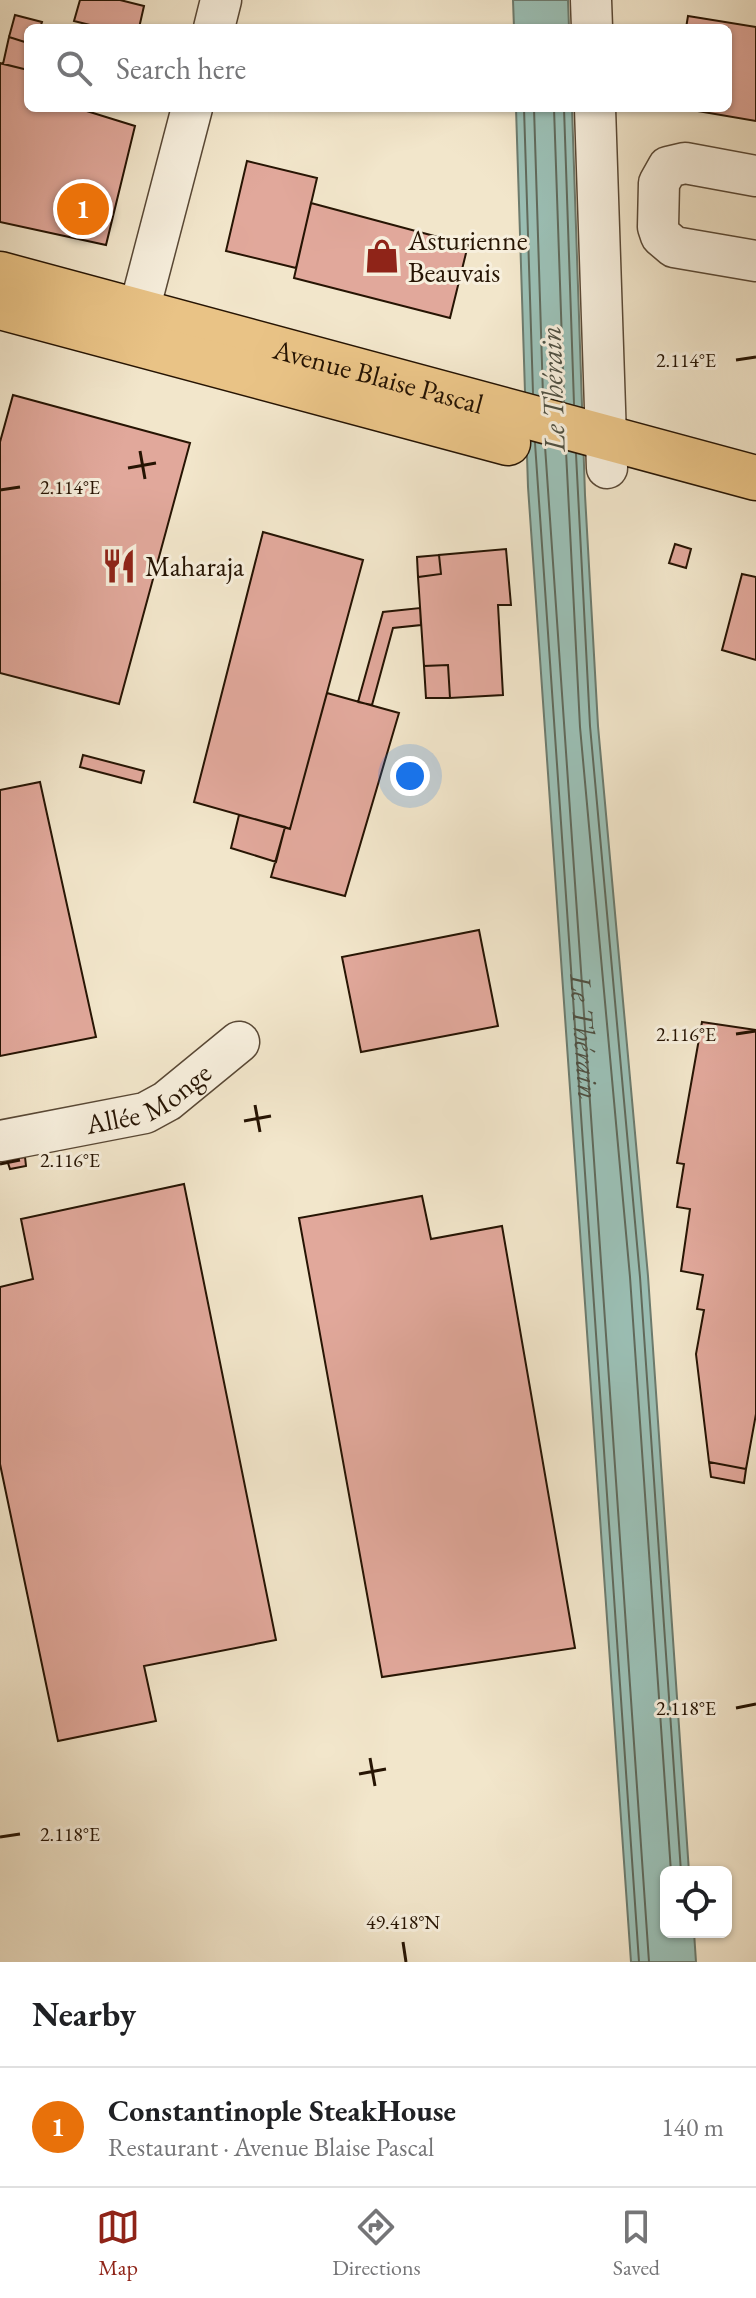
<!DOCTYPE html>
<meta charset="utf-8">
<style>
:root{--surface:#fff;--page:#f6f6f6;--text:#202124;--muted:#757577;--line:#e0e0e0;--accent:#8f2418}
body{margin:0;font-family:"EB Garamond",serif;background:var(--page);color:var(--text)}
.controls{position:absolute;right:24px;bottom:24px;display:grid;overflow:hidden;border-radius:12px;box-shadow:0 2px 6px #0004}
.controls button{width:72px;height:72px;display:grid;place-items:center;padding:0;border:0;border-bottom:2px solid var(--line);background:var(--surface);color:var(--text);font:40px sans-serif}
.you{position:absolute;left:410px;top:776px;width:28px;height:28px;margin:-20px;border:6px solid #fff;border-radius:50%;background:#1a73e8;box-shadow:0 0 0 12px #1a73e833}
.badge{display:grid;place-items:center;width:52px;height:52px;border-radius:50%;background:var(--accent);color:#fff;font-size:26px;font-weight:700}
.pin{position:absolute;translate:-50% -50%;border:4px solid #fff;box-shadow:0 2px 8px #0006}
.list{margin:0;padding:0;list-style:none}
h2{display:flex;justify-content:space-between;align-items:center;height:104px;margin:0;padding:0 32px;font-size:34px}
h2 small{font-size:26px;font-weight:400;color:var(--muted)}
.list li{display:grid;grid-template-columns:52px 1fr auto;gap:24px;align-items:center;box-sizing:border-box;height:120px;padding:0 32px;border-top:2px solid var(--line)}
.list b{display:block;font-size:30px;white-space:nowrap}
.list p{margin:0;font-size:26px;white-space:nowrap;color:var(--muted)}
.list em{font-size:26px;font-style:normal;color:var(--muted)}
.icon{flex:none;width:44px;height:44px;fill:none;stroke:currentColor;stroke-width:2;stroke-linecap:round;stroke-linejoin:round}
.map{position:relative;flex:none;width:756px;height:1962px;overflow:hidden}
.search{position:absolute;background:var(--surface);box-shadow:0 2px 6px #0004;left:24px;right:24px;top:24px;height:88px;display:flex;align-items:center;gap:20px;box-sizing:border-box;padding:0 28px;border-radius:12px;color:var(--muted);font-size:30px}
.sheet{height:224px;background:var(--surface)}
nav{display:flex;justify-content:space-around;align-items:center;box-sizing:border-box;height:112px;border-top:2px solid var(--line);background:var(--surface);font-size:22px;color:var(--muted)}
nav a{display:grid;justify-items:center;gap:4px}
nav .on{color:var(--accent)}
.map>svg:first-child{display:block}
</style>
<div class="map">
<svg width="756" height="1962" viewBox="0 0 756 1962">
<rect width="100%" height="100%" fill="#f2e6cb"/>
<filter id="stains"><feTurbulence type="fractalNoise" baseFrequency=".0025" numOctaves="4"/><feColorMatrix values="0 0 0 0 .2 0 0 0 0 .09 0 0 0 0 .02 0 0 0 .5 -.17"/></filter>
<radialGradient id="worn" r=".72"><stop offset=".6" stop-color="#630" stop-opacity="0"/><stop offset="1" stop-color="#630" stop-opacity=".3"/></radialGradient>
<path fill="#9bc0b6" stroke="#6c7b6e" stroke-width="2" d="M513,0H568L569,28H514Z
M516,108H572L585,495L598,726L648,1276L689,1872H666V1932H694L696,1962H631L528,487Z"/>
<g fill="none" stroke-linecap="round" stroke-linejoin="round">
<g stroke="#606a5c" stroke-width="2">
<path d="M524,108L533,393"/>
<path d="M534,108L543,396"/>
<path d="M554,108L564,401"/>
<path d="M564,108L574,404"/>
<path d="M535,443L639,1962"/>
<path id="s1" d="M545,446L649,1962"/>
<path d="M566,451L580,727L630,1277L671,1872"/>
<path d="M576,454L590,726L640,1277L681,1872"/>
</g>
</g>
<path fill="#e1a89b" stroke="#261403" stroke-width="2" d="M80,0H120L144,6L139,28H102L74,21Z
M15,15L42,22L40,28H28V43L9,37Z
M688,16L756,27V121L680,108H728V28H686Z
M9,37L28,43V70L3,64Z
M0,63L28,70V108H77L135,126L106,245L0,222Z
M247,161L317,178L296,268L226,251Z
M311,203L468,245L450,318L294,278Z
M13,395L190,443L119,704L0,673V442Z
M263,532L363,560L290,829L194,802Z
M675,544L691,549L686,568L669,563Z
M506,549L511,605H498L503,695L450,698L448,665L424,666L418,577L441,574L439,555Z
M439,555L441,574L418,577L417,557Z
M742,574L756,577V660L722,650Z
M420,608L421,625L393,628L372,705L358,702L383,612Z
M448,665L450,698H426L424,666Z
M327,693L399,713L345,896L271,877L285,827L290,829Z
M83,755L144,771L141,783L80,767Z
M40,782L96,1037L0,1056V790Z
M239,815L285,827L276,862L231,848Z
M479,930L498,1026L361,1052L342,957Z
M702,1022L756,1030V1414L746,1469L709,1462L696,1354L704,1310L697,1309L703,1275L681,1271L690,1209L677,1207L684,1164L677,1163Z
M25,1157L26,1166L10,1169L7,1160Z
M184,1184L276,1640L144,1666L156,1721L58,1741L0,1464V1287L33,1279L21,1219Z
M422,1196L431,1239L502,1226L575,1648L382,1677L299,1218Z
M709,1462L746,1469L744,1483L711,1477Z"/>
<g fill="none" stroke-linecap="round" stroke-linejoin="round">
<g stroke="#594835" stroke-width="43">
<g id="minor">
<path d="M591,0L592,28"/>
<path d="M214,28L221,0"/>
<path d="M595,108L607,468"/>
<path d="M756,176L685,163L668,167L659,183L658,227L661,236L674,247L756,261"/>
<path d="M131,341L192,108"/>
<path id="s2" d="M0,1141L145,1113L167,1101L239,1042"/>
</g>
</g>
<g stroke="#261403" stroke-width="47">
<g id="major">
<path id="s3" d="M0,274L756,478"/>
<path d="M0,307L508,443"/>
</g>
</g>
<use href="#minor" stroke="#f7efdd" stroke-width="40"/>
<use href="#major" stroke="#e9c386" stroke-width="44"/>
</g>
<path fill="none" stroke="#261403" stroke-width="3" d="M736,360L756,357M140,451L145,479M128,468L156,463M0,490L20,487M736,1034L756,1031M255,1105L260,1132M244,1121L271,1116M0,1164L20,1160M736,1708L756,1704M370,1758L375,1786M359,1774L386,1769M0,1837L20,1834M403,1942L406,1962"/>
<defs>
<g id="shop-bare" transform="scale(2.76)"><path d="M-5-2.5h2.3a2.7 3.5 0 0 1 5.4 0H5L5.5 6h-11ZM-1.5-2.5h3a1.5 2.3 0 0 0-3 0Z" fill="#8f2418" stroke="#f7efdd" stroke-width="2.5" paint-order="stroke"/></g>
<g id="restaurant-bare" transform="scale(2.76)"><path d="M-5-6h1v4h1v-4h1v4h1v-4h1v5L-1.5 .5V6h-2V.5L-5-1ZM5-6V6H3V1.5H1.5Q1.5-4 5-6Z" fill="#8f2418" stroke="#f7efdd" stroke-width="2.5" paint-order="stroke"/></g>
</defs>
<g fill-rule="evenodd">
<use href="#shop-bare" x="382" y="256"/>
<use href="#restaurant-bare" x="119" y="566"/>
</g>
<g text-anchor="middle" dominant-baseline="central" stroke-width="6" stroke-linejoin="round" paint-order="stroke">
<g font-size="28" fill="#261403" stroke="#f7efdd" text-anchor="start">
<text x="408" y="240">Asturienne<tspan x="408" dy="32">Beauvais</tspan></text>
<text x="145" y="566">Maharaja</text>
</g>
<g font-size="28" fill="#261403" stroke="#f7efdd">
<text stroke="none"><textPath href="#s3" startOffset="392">Avenue Blaise Pascal</textPath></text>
<text stroke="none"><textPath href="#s2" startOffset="156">Allée Monge</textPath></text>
</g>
<g font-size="30" font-style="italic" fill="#4f5042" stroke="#f7efdd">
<text transform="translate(552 389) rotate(-92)">Le Thérain</text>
<text stroke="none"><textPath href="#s1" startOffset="592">Le Thérain</textPath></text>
</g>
</g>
<g font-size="20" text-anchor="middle" fill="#261403" stroke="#f7efdd" stroke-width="6" stroke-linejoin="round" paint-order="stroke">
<text x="686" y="367">2.114°E</text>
<text x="70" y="494">2.114°E</text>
<text x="686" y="1041">2.116°E</text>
<text x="70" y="1167">2.116°E</text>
<text x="686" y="1715">2.118°E</text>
<text x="70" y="1841">2.118°E</text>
<text x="403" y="1929">49.418°N</text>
</g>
<rect width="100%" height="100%" filter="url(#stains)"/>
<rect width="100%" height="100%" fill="url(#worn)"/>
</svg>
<div class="controls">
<button><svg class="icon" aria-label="locate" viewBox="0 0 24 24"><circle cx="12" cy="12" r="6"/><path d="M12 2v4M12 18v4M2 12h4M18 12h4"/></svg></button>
</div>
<div class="you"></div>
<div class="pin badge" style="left:83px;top:209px;background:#e8710a">1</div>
<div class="search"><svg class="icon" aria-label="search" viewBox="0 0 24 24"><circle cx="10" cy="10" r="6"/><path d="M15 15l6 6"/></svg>Search here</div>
</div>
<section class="sheet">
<h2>Nearby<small></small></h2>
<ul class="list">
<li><span class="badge" style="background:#e8710a">1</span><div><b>Constantinople SteakHouse</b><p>Restaurant · Avenue Blaise Pascal</p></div><em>140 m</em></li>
</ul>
</section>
<nav>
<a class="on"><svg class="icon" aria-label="map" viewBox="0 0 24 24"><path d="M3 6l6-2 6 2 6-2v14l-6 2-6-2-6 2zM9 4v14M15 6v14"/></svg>Map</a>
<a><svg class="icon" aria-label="directions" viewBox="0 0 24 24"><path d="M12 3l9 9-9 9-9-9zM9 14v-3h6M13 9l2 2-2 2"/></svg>Directions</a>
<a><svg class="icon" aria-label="saved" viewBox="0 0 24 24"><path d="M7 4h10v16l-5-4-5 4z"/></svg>Saved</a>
</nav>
